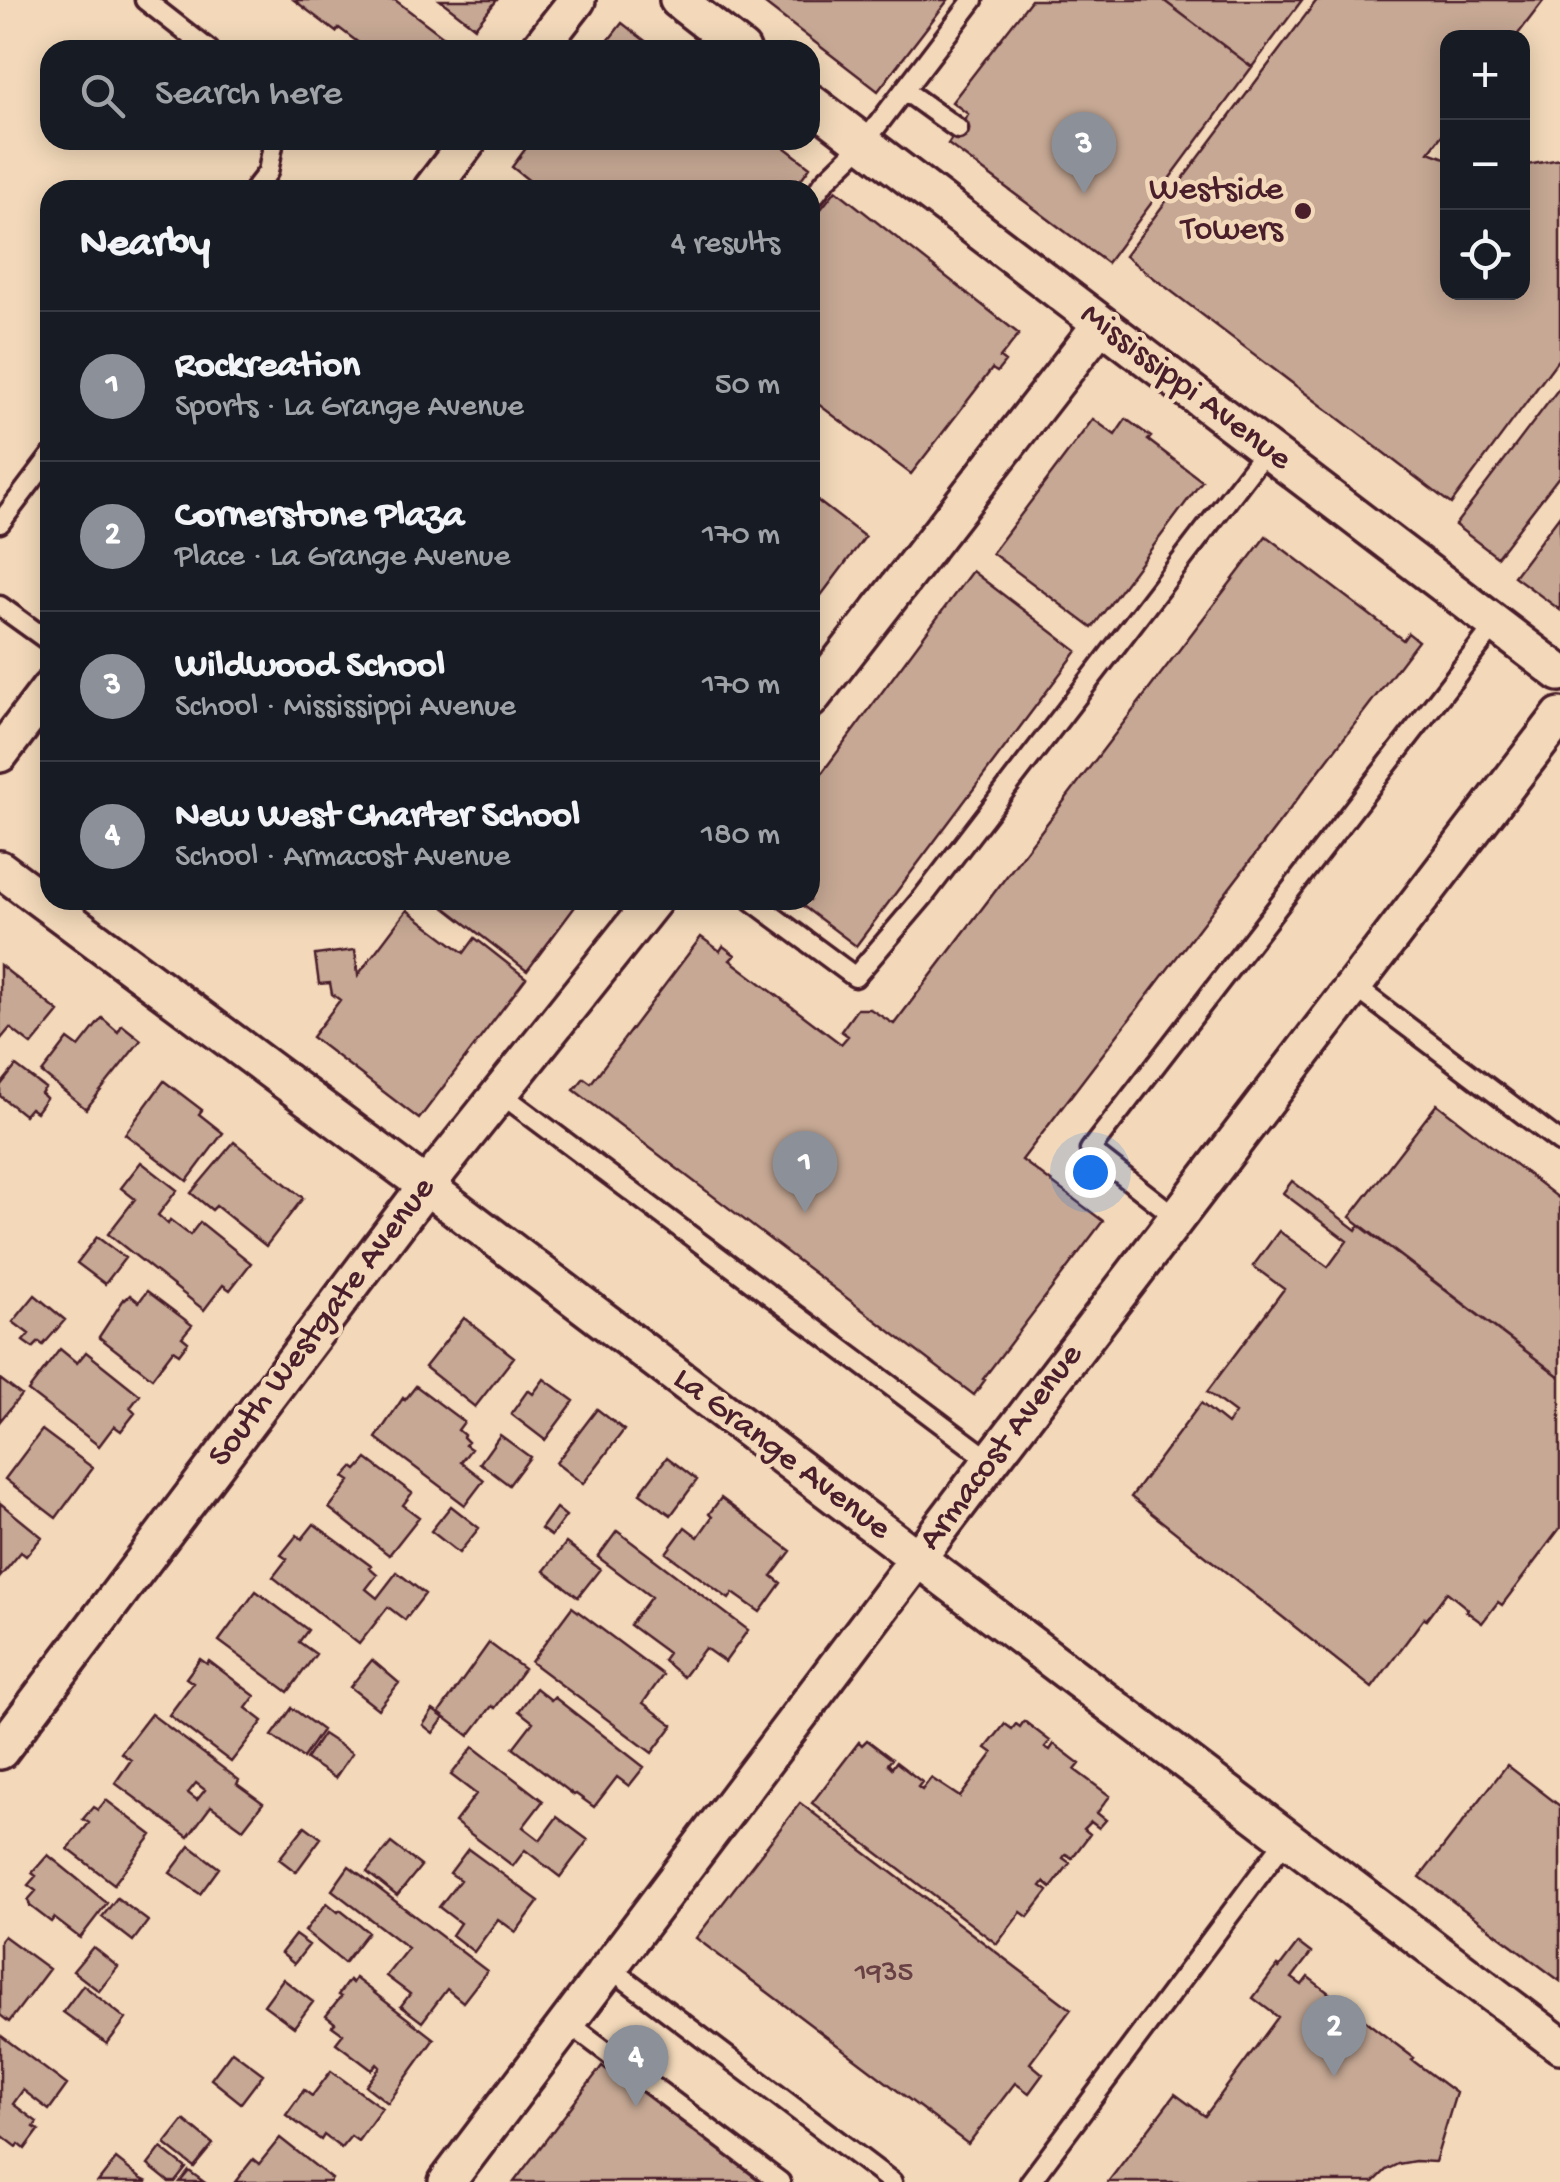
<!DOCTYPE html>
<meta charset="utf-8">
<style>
:root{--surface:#171b24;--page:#20242c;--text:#f1f3f6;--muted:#9ea1a6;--line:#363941;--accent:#8c9099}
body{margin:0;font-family:"Gochi Hand",sans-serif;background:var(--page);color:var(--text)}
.controls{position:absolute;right:30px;top:30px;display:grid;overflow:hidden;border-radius:20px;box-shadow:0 5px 25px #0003}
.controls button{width:90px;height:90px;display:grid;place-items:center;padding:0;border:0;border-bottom:2px solid var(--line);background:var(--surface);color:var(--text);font:50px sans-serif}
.you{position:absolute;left:1090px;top:1172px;width:35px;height:35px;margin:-25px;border:8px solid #fff;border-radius:50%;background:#1a73e8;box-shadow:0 0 0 15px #1a73e833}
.badge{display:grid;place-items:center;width:65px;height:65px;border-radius:50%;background:var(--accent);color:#fff;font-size:32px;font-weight:700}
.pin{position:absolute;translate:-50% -82px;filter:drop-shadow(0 2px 5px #0008)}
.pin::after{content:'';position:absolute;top:52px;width:35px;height:30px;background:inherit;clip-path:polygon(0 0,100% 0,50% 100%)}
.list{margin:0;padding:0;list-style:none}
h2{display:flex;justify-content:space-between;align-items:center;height:130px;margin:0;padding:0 40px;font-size:42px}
h2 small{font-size:32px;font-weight:400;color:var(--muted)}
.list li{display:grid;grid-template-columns:65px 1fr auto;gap:30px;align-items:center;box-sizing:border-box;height:150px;padding:0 40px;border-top:2px solid var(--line)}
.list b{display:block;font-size:38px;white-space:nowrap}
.list p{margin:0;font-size:32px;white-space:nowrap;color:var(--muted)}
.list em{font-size:32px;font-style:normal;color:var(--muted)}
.icon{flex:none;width:55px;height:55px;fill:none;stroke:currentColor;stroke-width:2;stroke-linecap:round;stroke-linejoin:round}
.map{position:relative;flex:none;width:1560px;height:2182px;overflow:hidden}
.search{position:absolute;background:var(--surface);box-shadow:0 5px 25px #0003;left:40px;top:40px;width:780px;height:110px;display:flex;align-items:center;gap:25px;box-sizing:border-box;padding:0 35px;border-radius:30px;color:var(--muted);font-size:38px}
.panel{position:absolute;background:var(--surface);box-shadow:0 5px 25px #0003;left:40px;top:180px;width:780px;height:730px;border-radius:30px}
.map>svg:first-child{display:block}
</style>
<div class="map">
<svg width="1560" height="2182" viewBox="0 0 1560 2182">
<rect width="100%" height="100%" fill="#f3d9ba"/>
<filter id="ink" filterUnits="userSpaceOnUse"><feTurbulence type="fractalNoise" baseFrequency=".01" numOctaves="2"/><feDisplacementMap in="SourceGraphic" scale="20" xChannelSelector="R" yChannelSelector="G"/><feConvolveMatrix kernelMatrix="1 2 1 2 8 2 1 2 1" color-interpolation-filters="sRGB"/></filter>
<g filter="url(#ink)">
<path fill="#c6a894" stroke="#4a1f2b" stroke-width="2.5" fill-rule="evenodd" d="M294,0H395L461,50H368L339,28L336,32Z
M440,0H497L475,27Z
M760,0H948L878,91Z
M1031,0H1163L1252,67L1107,263L948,144L968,114L952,102Z
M1163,0H1302L1252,67Z
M1317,0H1544L1515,38H1448V127L1429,152L1448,159V292H1522V166L1560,159V357L1451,504L1125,256Z
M622,23L657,50H601Z
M532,140H775L810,167L793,190H541L512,167Z
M836,190L1019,334L1000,358L1005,362L997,372L992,369L911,474L810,398V223Z
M1560,387V475L1497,557L1455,525Z
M1093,419L1115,435L1126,419L1151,437L1148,440L1202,481L1092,628L992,553Z
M810,495L865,537L810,610Z
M1560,515V610L1514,576Z
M1266,536L1403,640L1408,633L1418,641L1022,1160L1103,1221L983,1379L985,1380L974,1395L574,1090L584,1078L591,1083L701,937L720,951L723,946L735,955L730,960L841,1044L848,1036L841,1031L857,1009H870L894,1024Z
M972,571L1077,651L856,946L795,900H810V789Z
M435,900H580L527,971Z
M407,910L464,953L475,938L526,978L419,1119L312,1037L340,1000L332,994L330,983L319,984L315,955L355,950L358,975Z
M0,965L59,1012L32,1045L10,1028L0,1040Z
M102,1018L118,1032L122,1025L141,1040L86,1109L42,1073L68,1039L79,1047Z
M16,1066L45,1088L41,1093L46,1098L36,1112L30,1108L24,1115L0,1096V1086Z
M164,1081L202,1110L199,1114L223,1133L187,1181L125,1134Z
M1437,1104L1560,1199V1377L1350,1217Z
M234,1142L303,1198L266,1246L216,1206L212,1210L191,1193Z
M141,1162L177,1190L158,1215L168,1224L170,1220L190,1235L200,1222L251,1263L230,1290L223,1285L204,1310L108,1234L135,1199L121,1188Z
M1292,1181L1356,1230L1359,1225L1560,1377V1528L1502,1605L1498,1602L1482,1623L1466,1611L1468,1609L1447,1592L1426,1620L1424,1618L1372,1688L1131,1497L1201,1403L1227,1424L1235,1413L1207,1392L1284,1289L1253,1266L1279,1231L1328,1267L1347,1241L1283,1193Z
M97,1237L125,1258L105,1284L77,1263Z
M147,1291L192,1325L182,1337L188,1342L179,1354L173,1350L152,1378L99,1337L124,1299L125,1300L130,1295L139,1302Z
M35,1295L65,1320L43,1345L39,1342L33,1348L23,1341L29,1334L13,1322Z
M464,1318L514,1357L475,1407L425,1367Z
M60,1349L77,1363L86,1352L140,1395L130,1408L135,1413L121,1431L114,1426L99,1446L28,1391Z
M0,1379L21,1395L0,1421Z
M544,1379L574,1401L545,1440L511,1414L528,1390L533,1394Z
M416,1386L464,1422L458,1430L464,1435L463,1437L468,1442L465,1445L471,1449L461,1462L484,1480L465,1505L376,1438L403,1398L405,1400Z
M597,1409L624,1430L583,1484L556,1463Z
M42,1430L93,1468L56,1518L5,1479Z
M500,1435L530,1457L509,1485L480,1463Z
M667,1457L697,1480L671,1515L640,1493Z
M367,1459L412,1493L403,1505L419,1517L389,1555L329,1508L350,1481L344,1477L353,1467L357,1470Z
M721,1498L791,1551L772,1576L781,1583L760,1612L733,1593L729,1599L666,1553L685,1527L698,1537L712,1517L709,1514Z
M0,1503L42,1537L26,1556L21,1552L0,1577Z
M451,1506L479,1528L459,1553L431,1531Z
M556,1508L566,1516L551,1536L541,1529Z
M314,1524L371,1566L369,1568L377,1575L366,1589L377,1598L397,1572L425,1594L405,1620L388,1607L359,1644L273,1577L287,1559L281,1555L297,1535L302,1539Z
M617,1531L748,1630L725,1662L705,1648L683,1677L663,1660L668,1653L630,1625L651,1597L598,1557Z
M566,1543L600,1569L578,1597L544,1571Z
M256,1591L308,1630L299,1642L316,1654L288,1692L219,1641Z
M572,1607L663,1675L643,1703L673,1725L652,1753L531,1662Z
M489,1643L524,1669L495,1708L492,1706L469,1736L439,1713Z
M200,1659L207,1664L209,1661L255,1696L246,1708L263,1721L231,1762L169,1715L193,1683L186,1678Z
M372,1660L399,1683L378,1709L350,1687Z
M536,1688L551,1700L554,1697L644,1767L629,1786L617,1777L594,1807L576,1794L574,1795L513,1748L533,1722L519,1711Z
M292,1708L322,1730L303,1758L272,1736Z
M433,1710L444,1718L433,1733L423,1725Z
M151,1714L239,1780L237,1784L263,1803L243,1829L211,1806L188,1837L115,1783L131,1760L121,1753ZM196,1783L205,1790L197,1800L188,1793Z
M1024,1721L1050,1741L1045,1747L1050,1750L1054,1744L1080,1764L1075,1770L1110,1796L1097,1813L1106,1820L1099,1828L1091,1822L1084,1829L1090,1834L1072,1858L1066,1854L1063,1858L1070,1863L1051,1888L1044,1882L1041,1886L1048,1891L1028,1917L1021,1912L997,1944L812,1803L859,1742L862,1745L867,1740L892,1759L888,1764L892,1768L896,1762L922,1782L918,1787L922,1790L931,1778L960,1797L993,1753L986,1748L1005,1724L1012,1729L1016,1724L1020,1727Z
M323,1734L352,1753L335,1778L306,1759Z
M473,1747L543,1801L523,1827L540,1840L557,1817L588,1840L560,1877L525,1850L513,1866L455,1822L476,1794L451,1775Z
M1507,1765L1560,1806V1981L1420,1877Z
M106,1800L152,1835L114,1884L68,1849L89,1823L83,1819L93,1807L98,1810Z
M800,1803L1071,2009L1030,2063L1043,2074L1029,2093L1015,2083L968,2144L696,1938Z
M305,1826L321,1838L296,1872L279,1859Z
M391,1843L421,1866L397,1896L367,1872Z
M190,1846L219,1868L200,1894L170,1873Z
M468,1849L539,1901L516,1932L498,1919L474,1952L452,1935L460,1923L439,1907L460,1880L450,1873Z
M48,1855L107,1903L80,1938L54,1918L51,1922L30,1906L28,1900L36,1891L28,1885L36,1876L32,1873Z
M349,1866L487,1971L463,2002L447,1989L422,2022L401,2006L410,1994L386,1976L408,1948L332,1890Z
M117,1898L148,1921L133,1941L102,1917Z
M327,1903L338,1912L340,1910L368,1932L344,1963L305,1931Z
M295,1935L309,1945L294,1964L281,1953Z
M4,1936L49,1969L9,2022L0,2015V1941Z
M1298,1943L1311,1953L1292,1978L1302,1985L1308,1977L1414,2058L1412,2060L1456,2093L1435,2162L1415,2161L1398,2164L1386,2170L1374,2182H1108L1175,2094L1205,2116L1278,2017L1253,1998L1277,1966L1279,1968Z
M93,1947L118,1967L99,1991L73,1971Z
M355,1978L434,2039L388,2103L366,2086L380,2067L377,2064L372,2070L336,2043L343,2034L332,2026L335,2023L326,2016L341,1997L338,1995L349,1980L352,1983Z
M283,1979L313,2002L294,2027L264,2005Z
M83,1985L126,2019L107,2044L63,2012Z
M0,2035L67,2085L49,2110L23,2090L13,2104L37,2122L34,2127L39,2130L25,2149L19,2144L17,2147L0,2134Z
M232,2051L263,2074L241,2103L211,2079Z
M602,2066L629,2087L633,2082L763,2182H514Z
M331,2071L382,2108L358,2141L351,2136L341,2148L324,2135L321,2140L286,2115L304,2090L312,2096Z
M184,2120L213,2144L194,2167L165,2144Z
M280,2138L332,2179L330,2182H235L253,2159L259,2164Z
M161,2148L186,2168L175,2182H169L148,2165Z
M116,2159L140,2178L148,2182H98Z
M189,2171L204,2182H180Z"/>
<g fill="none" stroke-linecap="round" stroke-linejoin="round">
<g stroke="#4a1f2b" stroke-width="25">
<path id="service" d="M145,0L209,50
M904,90L958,129
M254,190L268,172L274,140
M810,201L825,181L863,144L973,0
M0,523L50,457
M0,606L50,642
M751,900L855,977L923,897L1267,449
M1354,986L1560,1142
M500,1093L991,1461
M1177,1218L1090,1150L1496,624
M609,1967L892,2182
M567,2022L780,2182
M1030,2182L1287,1838"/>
</g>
<g stroke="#4a1f2b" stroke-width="42">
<path id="minor" d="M678,0L742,50
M538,50L577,0
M810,102L1560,673
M431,190L469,140
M810,700L1101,324
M0,754L50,688
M0,869L426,1186L1560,2045
M0,1751L426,1186L654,900
M447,2182L991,1461L1560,716"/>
</g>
<use href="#service" stroke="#f3d9ba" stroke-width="18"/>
<use href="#minor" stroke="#f3d9ba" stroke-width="35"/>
</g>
</g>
<circle fill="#4a1f2b" stroke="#f3d9ba" stroke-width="4" cx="1303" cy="211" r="10"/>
<g text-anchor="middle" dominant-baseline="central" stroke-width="9" stroke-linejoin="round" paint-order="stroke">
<g font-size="30" fill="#694145">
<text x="884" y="1974">1935</text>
</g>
<g font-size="35" fill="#4a1f2b" stroke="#f3d9ba" text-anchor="end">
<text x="1283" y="191">Westside<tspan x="1283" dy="40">Towers</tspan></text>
</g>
<g font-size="35" fill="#4a1f2b" stroke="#f3d9ba">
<text transform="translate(1185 388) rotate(37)">Mississippi Avenue</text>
<text transform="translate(323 1323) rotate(-53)">South Westgate Avenue</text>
<text transform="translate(1002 1448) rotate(-53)">Armacost Avenue</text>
<text transform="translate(781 1455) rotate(37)">La Grange Avenue</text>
</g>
</g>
</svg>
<div class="controls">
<button>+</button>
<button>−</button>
<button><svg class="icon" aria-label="locate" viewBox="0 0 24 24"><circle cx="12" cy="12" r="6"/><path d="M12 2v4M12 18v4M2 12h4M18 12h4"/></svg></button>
</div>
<div class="you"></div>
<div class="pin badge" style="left:805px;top:1213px">1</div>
<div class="pin badge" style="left:1334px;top:2077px">2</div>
<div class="pin badge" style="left:1084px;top:194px">3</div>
<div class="pin badge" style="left:636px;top:2107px">4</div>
<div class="search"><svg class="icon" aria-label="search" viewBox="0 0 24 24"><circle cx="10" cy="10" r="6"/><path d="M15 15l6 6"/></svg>Search here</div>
<section class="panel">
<h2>Nearby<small>4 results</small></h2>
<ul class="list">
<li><span class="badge">1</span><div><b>Rockreation</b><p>Sports · La Grange Avenue</p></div><em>50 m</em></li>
<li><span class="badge">2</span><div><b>Cornerstone Plaza</b><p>Place · La Grange Avenue</p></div><em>170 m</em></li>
<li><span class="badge">3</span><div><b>Wildwood School</b><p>School · Mississippi Avenue</p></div><em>170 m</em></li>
<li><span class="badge">4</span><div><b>New West Charter School</b><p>School · Armacost Avenue</p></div><em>180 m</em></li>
</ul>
</section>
</div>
